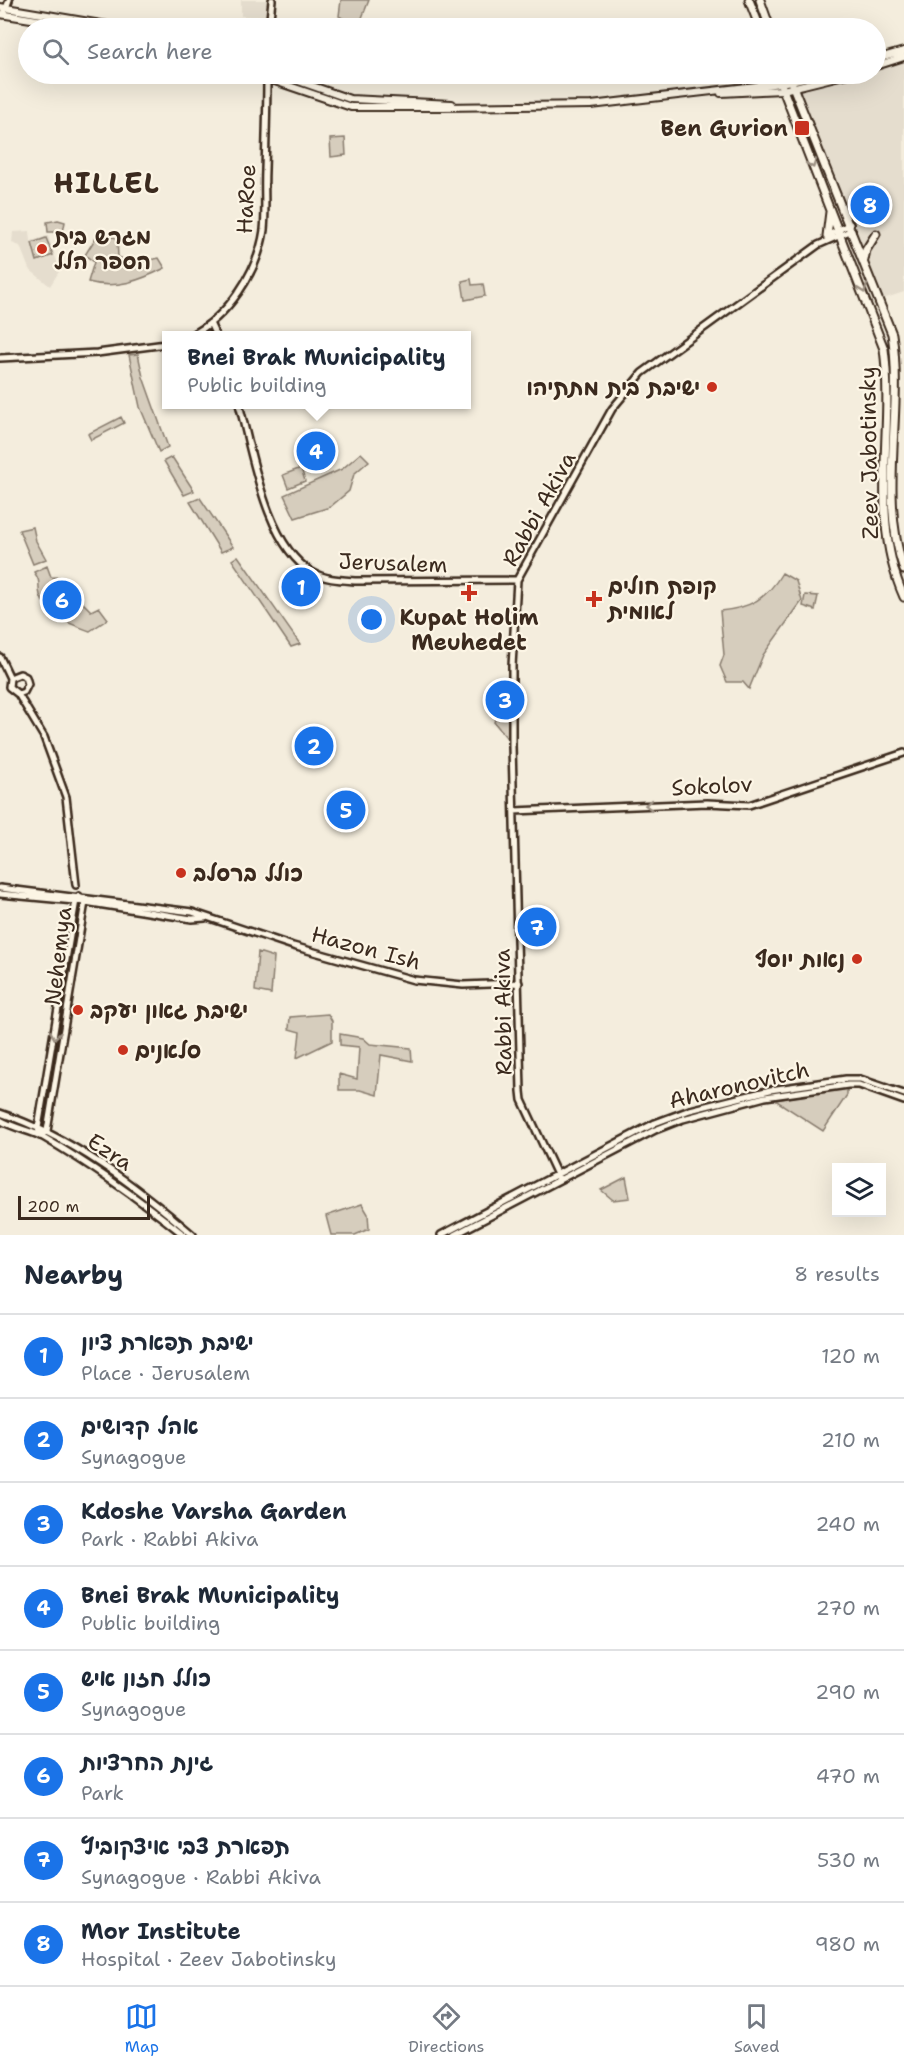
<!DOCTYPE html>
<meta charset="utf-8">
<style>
:root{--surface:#fff;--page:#f2f2f3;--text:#1f2937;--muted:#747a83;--line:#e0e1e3;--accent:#1a73e8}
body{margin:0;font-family:"Shantell Sans","Playpen Sans Hebrew",sans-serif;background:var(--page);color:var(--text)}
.controls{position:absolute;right:18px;bottom:18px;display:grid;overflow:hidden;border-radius:0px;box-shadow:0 6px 24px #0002}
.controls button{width:54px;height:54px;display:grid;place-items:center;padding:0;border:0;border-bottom:2px solid var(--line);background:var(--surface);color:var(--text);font:30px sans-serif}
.scale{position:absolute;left:18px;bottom:15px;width:132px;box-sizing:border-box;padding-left:6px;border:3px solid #3b2a1e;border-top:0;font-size:16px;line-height:21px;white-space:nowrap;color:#3b2a1e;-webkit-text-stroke:4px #fcf5e5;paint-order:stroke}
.you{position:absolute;left:372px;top:620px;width:21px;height:21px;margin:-15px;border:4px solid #fff;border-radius:50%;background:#1a73e8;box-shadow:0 0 0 9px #1a73e833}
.badge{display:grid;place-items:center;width:39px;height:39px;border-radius:50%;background:var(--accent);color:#fff;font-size:20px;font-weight:700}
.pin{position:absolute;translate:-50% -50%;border:3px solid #fff;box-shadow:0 2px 6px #0006}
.popup{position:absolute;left:162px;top:331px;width:309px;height:78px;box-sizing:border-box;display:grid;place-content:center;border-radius:0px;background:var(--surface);filter:drop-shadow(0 2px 4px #0005);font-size:20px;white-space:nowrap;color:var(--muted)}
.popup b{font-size:22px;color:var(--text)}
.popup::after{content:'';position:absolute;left:50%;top:100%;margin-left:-12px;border:12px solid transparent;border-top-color:var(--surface)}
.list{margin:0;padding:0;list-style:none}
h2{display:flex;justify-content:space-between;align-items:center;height:78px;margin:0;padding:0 24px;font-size:26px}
h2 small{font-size:20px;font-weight:400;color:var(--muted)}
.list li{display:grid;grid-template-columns:39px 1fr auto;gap:18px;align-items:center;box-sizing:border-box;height:84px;padding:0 24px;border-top:2px solid var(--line)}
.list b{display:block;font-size:22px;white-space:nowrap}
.list p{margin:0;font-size:20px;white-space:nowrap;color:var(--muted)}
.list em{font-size:20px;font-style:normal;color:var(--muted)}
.icon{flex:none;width:33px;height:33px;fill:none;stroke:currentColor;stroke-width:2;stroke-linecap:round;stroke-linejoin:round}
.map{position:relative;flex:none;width:904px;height:1235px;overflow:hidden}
.search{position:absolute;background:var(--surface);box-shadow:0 6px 24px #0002;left:18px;right:18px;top:18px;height:66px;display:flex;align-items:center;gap:15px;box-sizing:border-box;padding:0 21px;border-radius:33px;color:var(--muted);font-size:22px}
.sheet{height:750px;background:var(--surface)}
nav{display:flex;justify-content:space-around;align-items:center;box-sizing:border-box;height:84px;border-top:2px solid var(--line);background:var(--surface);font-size:16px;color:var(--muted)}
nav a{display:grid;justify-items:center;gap:3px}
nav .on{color:var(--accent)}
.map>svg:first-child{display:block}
</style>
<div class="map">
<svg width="904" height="1235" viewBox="0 0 904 1235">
<rect width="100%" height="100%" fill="#f4eddd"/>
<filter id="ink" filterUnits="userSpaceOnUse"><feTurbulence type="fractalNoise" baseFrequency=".0167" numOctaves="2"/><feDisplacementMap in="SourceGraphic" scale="12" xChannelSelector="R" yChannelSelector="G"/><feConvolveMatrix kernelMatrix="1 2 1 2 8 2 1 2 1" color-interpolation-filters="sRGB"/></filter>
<g filter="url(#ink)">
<path fill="#e5ddce" d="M241,0H267L265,17L241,16Z
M904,54V292L883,299L793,85L835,74H876V62Z
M30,231L31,241L48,236L60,270L50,286L29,269L20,246L12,243L13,232Z"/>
<path fill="#d6cdbd" stroke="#887c6e" stroke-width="1.5" d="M341,0H369L358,28L339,16Z
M345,138L346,155L331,157L330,139Z
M58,220L65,222L63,232H48L47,222Z
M98,234L117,238L118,257L134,263L159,258L165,268C141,280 116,290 88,282L94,262L85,255Z
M46,238L53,255L37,261L32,243Z
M471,279L472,285L483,284L485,296L465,300L462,281Z
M138,354L143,377L168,447L159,452L140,407L129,355Z
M121,417L124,423L91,440L88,434Z
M361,453L369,461L354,474L349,491L330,507L295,518L284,495L342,469Z
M172,457L194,491L184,495L164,461Z
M301,468L305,481L288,488L283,475Z
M200,498L233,547L221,552L190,502Z
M33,527L36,541L46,559L33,564L19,530Z
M238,556L300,644L291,647L232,560Z
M47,566L51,577L67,578L73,585L71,591L91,611L99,607L108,619L90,631C71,624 47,617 40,595C37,584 42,583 34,572Z
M782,573L796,581L802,601L763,655L749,689L743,682H727L720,666L724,655L720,611C750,608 767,599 782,573Z
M805,595L818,596L815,610L803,606Z
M510,676V742L494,722Z
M258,952L274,957L271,994L255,991Z
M328,1014L332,1021V1041L297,1058L300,1032L289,1029L290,1017Z
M340,1034L363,1038L370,1044L411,1048L412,1061L381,1055L377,1095L360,1090H339V1074L357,1079L359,1047L340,1045Z
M847,1088V1095L823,1131L775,1100Z
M626,1177L630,1198L613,1200L601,1190Z
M362,1204L368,1214L369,1229L355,1235H331L326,1216Z"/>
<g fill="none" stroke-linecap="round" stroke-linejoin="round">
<g stroke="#3b2a1e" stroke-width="10">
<path id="tertiary" d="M4,14L9,0
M269,28L272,0
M827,236L850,224
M210,323L216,336
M190,336C228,317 258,272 264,230C266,210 264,190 265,170C266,138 267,106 267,74
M0,358L97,353L166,344
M239,404C252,452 266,546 312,572C326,580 342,580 357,581L517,580
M0,657L10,678
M18,694L24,692L28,684L26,677L20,674L10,678L9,687L18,694L44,737L66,797L76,885
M514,811L707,803L749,805L904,753
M0,888L192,912L293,946L414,980L463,985L519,983
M0,894L85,902L192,919L205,918
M0,1113C72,1137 136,1186 193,1235
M0,1120C13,1128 29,1130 43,1137C93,1166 139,1199 184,1235
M40,1136L38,1128L76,900L79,896
M40,1136L47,1131L85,902
M559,1179L522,1100L521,1091L512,746V666L517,580L612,409L642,373L818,245L852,230
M441,1235L655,1123L690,1110L770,1090L846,1079H860L904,1094
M454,1235L655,1130L683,1119L765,1097L848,1085H859L904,1101"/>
</g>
<g stroke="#3b2a1e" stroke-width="10">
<path id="secondary" d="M0,7L125,28
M0,14L87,28
M876,59L904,51
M876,66L904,57
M254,74L351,107H442L591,105L781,83L822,74
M278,74L350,99L452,104
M721,93L783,90L848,74"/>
</g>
<g stroke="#3b2a1e" stroke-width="11">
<path id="primary" d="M749,0L760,28
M760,0L770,28
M777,74L884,349C895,432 868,517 904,597
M788,74L892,334C904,411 878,494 904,570
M760,85L770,79L773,74
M827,236L830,212
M864,260L866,250L876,234"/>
</g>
<use href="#tertiary" stroke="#fcf5e5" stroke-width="5"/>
<use href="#secondary" stroke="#fcf5e5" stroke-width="6"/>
<use href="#primary" stroke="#fcf5e5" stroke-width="7"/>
</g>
<defs><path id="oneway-chevron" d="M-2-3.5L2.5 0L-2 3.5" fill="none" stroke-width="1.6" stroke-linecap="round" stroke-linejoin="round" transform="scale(1.5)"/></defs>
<g stroke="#9c9082">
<use href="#oneway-chevron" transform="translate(812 164) rotate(69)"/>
<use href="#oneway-chevron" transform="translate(863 289) rotate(70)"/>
<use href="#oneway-chevron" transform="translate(649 805) rotate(178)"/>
<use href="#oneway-chevron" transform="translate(55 1035) rotate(99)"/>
</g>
</g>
<g fill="#c8321e" stroke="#fcf5e5" stroke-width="2">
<rect x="794" y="120" width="16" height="16" rx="3"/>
<circle cx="42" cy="249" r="6"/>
<circle cx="712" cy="387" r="6"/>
<path d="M466 584h6v6h6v6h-6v6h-6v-6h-6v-6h6z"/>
<path d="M591 590h6v6h6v6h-6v6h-6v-6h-6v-6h6z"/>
<circle cx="181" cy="873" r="6"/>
<circle cx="857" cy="959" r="6"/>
<circle cx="78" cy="1010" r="6"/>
<circle cx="123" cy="1050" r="6"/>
</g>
<g text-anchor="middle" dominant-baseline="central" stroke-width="4.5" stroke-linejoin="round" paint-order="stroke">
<g font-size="22" font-weight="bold" fill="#3b2a1e" stroke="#fcf5e5" text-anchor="start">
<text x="788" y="128" text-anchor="end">Ben Gurion</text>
<text x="54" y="236">מגרש בית<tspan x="54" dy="25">הספר הלל</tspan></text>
<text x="700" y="387" text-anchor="end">ישיבת בית מתתיהו</text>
<text x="608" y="586">קופת חולים<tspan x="608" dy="25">לאומית</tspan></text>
<text x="469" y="617" text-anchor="middle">Kupat Holim<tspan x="469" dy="25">Meuhedet</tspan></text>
<text x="193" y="873">כולל ברסלב</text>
<text x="845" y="959" text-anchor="end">נאות יוסף</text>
<text x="90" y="1010">ישיבת גאון יעקב</text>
<text x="135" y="1050">סלאנים</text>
</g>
<g font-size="22" fill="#3b2a1e" stroke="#fcf5e5">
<text transform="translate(246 199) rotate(-87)">HaRoe</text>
<text transform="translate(869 453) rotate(-91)">Zeev Jabotinsky</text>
<text transform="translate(539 509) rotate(-61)">Rabbi Akiva</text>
<text transform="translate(393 563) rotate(2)">Jerusalem</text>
<text transform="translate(712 786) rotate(-3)">Sokolov</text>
<text transform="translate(366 948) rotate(15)">Hazon Ish</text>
<text transform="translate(58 956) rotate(-83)">Nehemya</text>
<text transform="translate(503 1012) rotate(-91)">Rabbi Akiva</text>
<text transform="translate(739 1085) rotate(-13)">Aharonovitch</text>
<text transform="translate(110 1152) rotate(33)">Ezra</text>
</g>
<g font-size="28" font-weight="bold" letter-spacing="1.5" fill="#3b2a1e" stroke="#fcf5e5">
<text x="107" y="183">HILLEL</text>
</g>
</g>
</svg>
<div class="controls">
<button><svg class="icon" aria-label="layers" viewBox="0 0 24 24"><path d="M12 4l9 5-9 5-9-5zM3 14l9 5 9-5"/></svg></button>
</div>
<div class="scale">200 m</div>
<div class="you"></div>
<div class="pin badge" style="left:301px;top:587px">1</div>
<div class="pin badge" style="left:314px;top:746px">2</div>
<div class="pin badge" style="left:505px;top:700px">3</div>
<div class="pin badge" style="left:316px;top:451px">4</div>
<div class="popup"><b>Bnei Brak Municipality</b>Public building</div>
<div class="pin badge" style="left:346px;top:810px">5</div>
<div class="pin badge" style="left:62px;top:600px">6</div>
<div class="pin badge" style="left:537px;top:927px">7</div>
<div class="pin badge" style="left:870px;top:205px">8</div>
<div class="search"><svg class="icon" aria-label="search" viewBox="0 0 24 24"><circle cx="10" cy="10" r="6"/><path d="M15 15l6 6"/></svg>Search here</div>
</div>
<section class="sheet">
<h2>Nearby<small>8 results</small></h2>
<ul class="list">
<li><span class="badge">1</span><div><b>ישיבת תפארת ציון</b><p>Place · Jerusalem</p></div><em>120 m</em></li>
<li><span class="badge">2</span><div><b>אהל קדושים</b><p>Synagogue</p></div><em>210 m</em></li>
<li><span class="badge">3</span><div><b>Kdoshe Varsha Garden</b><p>Park · Rabbi Akiva</p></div><em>240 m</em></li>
<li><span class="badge">4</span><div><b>Bnei Brak Municipality</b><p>Public building</p></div><em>270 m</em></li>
<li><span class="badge">5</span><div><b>כולל חזון איש</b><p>Synagogue</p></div><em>290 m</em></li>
<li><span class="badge">6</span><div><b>גינת החרציות</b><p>Park</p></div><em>470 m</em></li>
<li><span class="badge">7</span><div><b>תפארת צבי איצקוביץ</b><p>Synagogue · Rabbi Akiva</p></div><em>530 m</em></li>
<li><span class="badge">8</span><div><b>Mor Institute</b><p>Hospital · Zeev Jabotinsky</p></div><em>980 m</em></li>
</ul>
</section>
<nav>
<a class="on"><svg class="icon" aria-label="map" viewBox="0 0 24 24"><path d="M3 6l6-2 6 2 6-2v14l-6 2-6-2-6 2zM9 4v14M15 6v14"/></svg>Map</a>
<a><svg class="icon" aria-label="directions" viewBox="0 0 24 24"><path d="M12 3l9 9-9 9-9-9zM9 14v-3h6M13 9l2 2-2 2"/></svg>Directions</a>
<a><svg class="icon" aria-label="saved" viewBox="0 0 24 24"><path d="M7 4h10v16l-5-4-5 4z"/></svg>Saved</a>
</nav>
